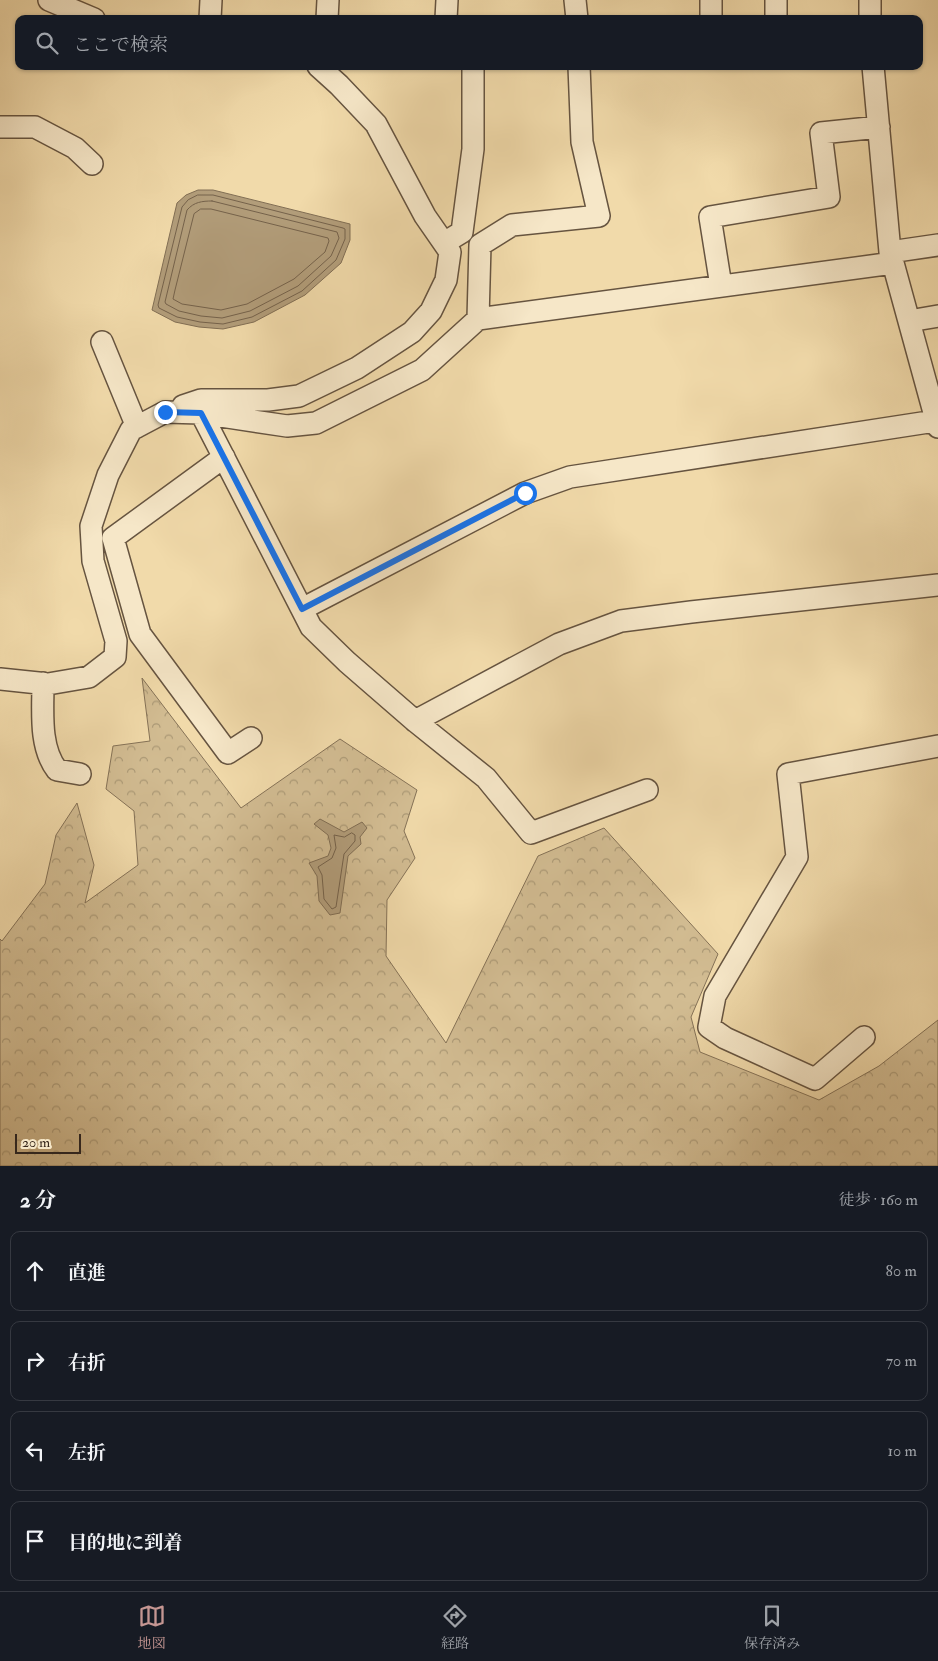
<!DOCTYPE html>
<html lang="ja">
<meta charset="utf-8">
<style>
:root{--surface:#171b24;--page:#20242c;--text:#f1f3f6;--muted:#9ea1a6;--line:#363941;--accent:#c59692}
body{margin:0;font-family:"IM FELL Double Pica","Noto Serif JP",serif;background:var(--page);color:var(--text)}
.scale{position:absolute;left:15px;bottom:12px;width:66px;box-sizing:border-box;padding-left:5px;border:2px solid #38281c;border-top:0;font-size:14px;line-height:18px;white-space:nowrap;color:#38281c;-webkit-text-stroke:4px #f6e7c8;paint-order:stroke}
.stop{position:absolute;width:15px;height:15px;margin:-11px;border:4px solid #1a73e8;border-radius:50%;background:#fff}
.stop.end{background:#1a73e8;border-color:#fff;box-shadow:0 1px 5px #0008}
.list{margin:0;padding:0;list-style:none}
h2{display:flex;justify-content:space-between;align-items:center;height:65px;margin:0;padding:0 20px;font-size:21px}
h2 small{font-size:16px;font-weight:400;color:var(--muted)}
.list li{display:grid;grid-template-columns:32px 1fr auto;gap:15px;align-items:center;box-sizing:border-box;height:80px;margin:0 10px 10px;padding:0 10px;border:1px solid var(--line);border-radius:10px}
.list b{display:block;font-size:19px;white-space:nowrap}
.list em{font-size:16px;font-style:normal;color:var(--muted)}
.icon{flex:none;width:28px;height:28px;fill:none;stroke:currentColor;stroke-width:2;stroke-linecap:round;stroke-linejoin:round}
.map{position:relative;flex:none;width:938px;height:1166px;overflow:hidden}
.search{position:absolute;background:var(--surface);box-shadow:0 1px 4px #0004;left:15px;right:15px;top:15px;height:55px;display:flex;align-items:center;gap:12px;box-sizing:border-box;padding:0 18px;border-radius:10px;color:var(--muted);font-size:19px}
.sheet{height:425px;background:var(--surface)}
nav{display:flex;justify-content:space-around;align-items:center;box-sizing:border-box;height:70px;border-top:1px solid var(--line);background:var(--surface);font-size:14px;color:var(--muted)}
nav a{display:grid;justify-items:center;gap:2px}
nav .on{color:var(--accent)}
.map>svg:first-child{display:block}
</style>
<div class="map">
<svg width="938" height="1166" viewBox="0 0 938 1166">
<defs>
<pattern id="forest-crowns" width="20" height="18" patternUnits="userSpaceOnUse" patternTransform="scale(1.25)"><rect width="20" height="18" fill="#d2bc92"/><path d="M2 6a3 3 0 1 1 6 0M12 15a3 3 0 1 1 6 0" fill="none" stroke="#ab9976"/></pattern>
</defs>
<rect width="100%" height="100%" fill="#f1daaa"/>
<filter id="stains"><feTurbulence type="fractalNoise" baseFrequency=".004" numOctaves="4"/><feColorMatrix values="0 0 0 0 .2 0 0 0 0 .09 0 0 0 0 .02 0 0 0 .5 -.17"/></filter>
<radialGradient id="worn" r=".72"><stop offset=".6" stop-color="#630" stop-opacity="0"/><stop offset="1" stop-color="#630" stop-opacity=".3"/></radialGradient>
<path fill="url(#forest-crowns)" stroke="#857257" d="M142,678L241,808L340,739L417,790L404,831L415,858L387,900L386,956L446,1043L538,856L604,828L718,954L691,1017L700,1052L819,1100L879,1066L938,1020V1166H0V939L2,941L45,884L56,835L77,803L94,865L85,903L138,865L134,811L106,789L113,746L150,741Z"/>
<path fill="#b29d7a" stroke="#816e54" d="M198,190H213L350,224V240L341,263L305,295L254,322L223,329L199,327L175,322L152,310L177,203L186,195Z
M320,819L344,832L362,822L367,828L360,837L361,844L348,856L340,913L330,915L319,901L317,876L309,863L328,856L331,848L328,835L314,824Z"/>
<g fill="none" stroke-linecap="round" stroke-linejoin="round">
<path stroke="#75624b" stroke-width="1" d="M198,195H213L343,228L345,229V239L336,260L302,291L252,317L223,324L200,322L177,317L159,308L158,305L182,207L188,200Z
M212,201L337,232L339,238L331,256L298,286L250,311L222,318L201,316L179,311L166,304L165,302L187,210C194,202 202,201 212,201Z
M201,209H211L328,238L329,241L325,252L294,279L247,304L221,310L182,304L173,299L175,290L194,214Z
M352,833L355,835V841L344,854L336,907L332,909L324,899L322,875L318,867L332,858L336,848L334,835L344,837Z"/>
<g stroke="#665440" stroke-width="24">
<path id="street" d="M49,0L94,19
M575,0L577,19
M870,0V19
M210,19L211,0
M327,19L328,0
M446,19L447,0
M711,19V0
M776,19V0
M873,66L890,252L938,427
M0,127H35L75,148L92,164
M444,243L462,232L473,149V66
M890,252L938,245
M721,286L710,217L829,197L821,133L879,127
M478,319L480,245L512,225L599,216L582,142L579,66
M909,321L938,316
M102,342L137,427
M183,406L201,400H268L299,396L357,368L412,332L431,311L446,280L450,252L425,216L376,124L339,85L318,66
M201,413L311,627L347,662L415,721L486,778L531,833L647,790
M224,457L113,538L140,634L228,753L251,738
M302,609L525,493L570,477L935,421
M0,679L48,684L89,677L115,657L116,641L93,561L91,526L108,475L131,430L165,412L201,413L287,426L316,423L422,370L478,319L893,263
M43,683C43,711 39,747 57,770L80,774
M415,721L559,644L621,621L691,612L938,585
M864,1037L815,1079L725,1038L709,1027L715,996L797,857L788,774L938,746"/>
</g>
<use href="#street" stroke="#f6e7c8" stroke-width="21"/>
</g>
<g fill="none" stroke-linecap="round" stroke-linejoin="round">
<path stroke="#1a73e8" stroke-width="6" d="M165,412L201,413L302,609L525,493"/>
</g>
<rect width="100%" height="100%" filter="url(#stains)"/>
<rect width="100%" height="100%" fill="url(#worn)"/>
</svg>
<div class="scale">20 m</div>
<div class="stop" style="left:525px;top:493px"></div>
<div class="stop end" style="left:165px;top:412px"></div>
<div class="search"><svg class="icon" aria-label="search" viewBox="0 0 24 24"><circle cx="10" cy="10" r="6"/><path d="M15 15l6 6"/></svg>ここで検索</div>
</div>
<section class="sheet">
<h2>2 分<small>徒歩 · 160 m</small></h2>
<ul class="list">
<li><svg class="icon" aria-label="ahead" viewBox="0 0 24 24"><path d="M12 20V5M6 11l6-6 6 6"/></svg><div><b>直進</b></div><em>80 m</em></li>
<li><svg class="icon" aria-label="right" viewBox="0 0 24 24"><path d="M7 20v-9h11M14 6l5 5-5 5"/></svg><div><b>右折</b></div><em>70 m</em></li>
<li><svg class="icon" aria-label="left" viewBox="0 0 24 24"><path d="M17 20v-9H6M10 6l-5 5 5 5"/></svg><div><b>左折</b></div><em>10 m</em></li>
<li><svg class="icon" aria-label="arrive" viewBox="0 0 24 24"><path d="M6 21V4h12l-3 4 3 4H6"/></svg><div><b>目的地に到着</b></div></li>
</ul>
</section>
<nav>
<a class="on"><svg class="icon" aria-label="map" viewBox="0 0 24 24"><path d="M3 6l6-2 6 2 6-2v14l-6 2-6-2-6 2zM9 4v14M15 6v14"/></svg>地図</a>
<a><svg class="icon" aria-label="directions" viewBox="0 0 24 24"><path d="M12 3l9 9-9 9-9-9zM9 14v-3h6M13 9l2 2-2 2"/></svg>経路</a>
<a><svg class="icon" aria-label="saved" viewBox="0 0 24 24"><path d="M7 4h10v16l-5-4-5 4z"/></svg>保存済み</a>
</nav>
